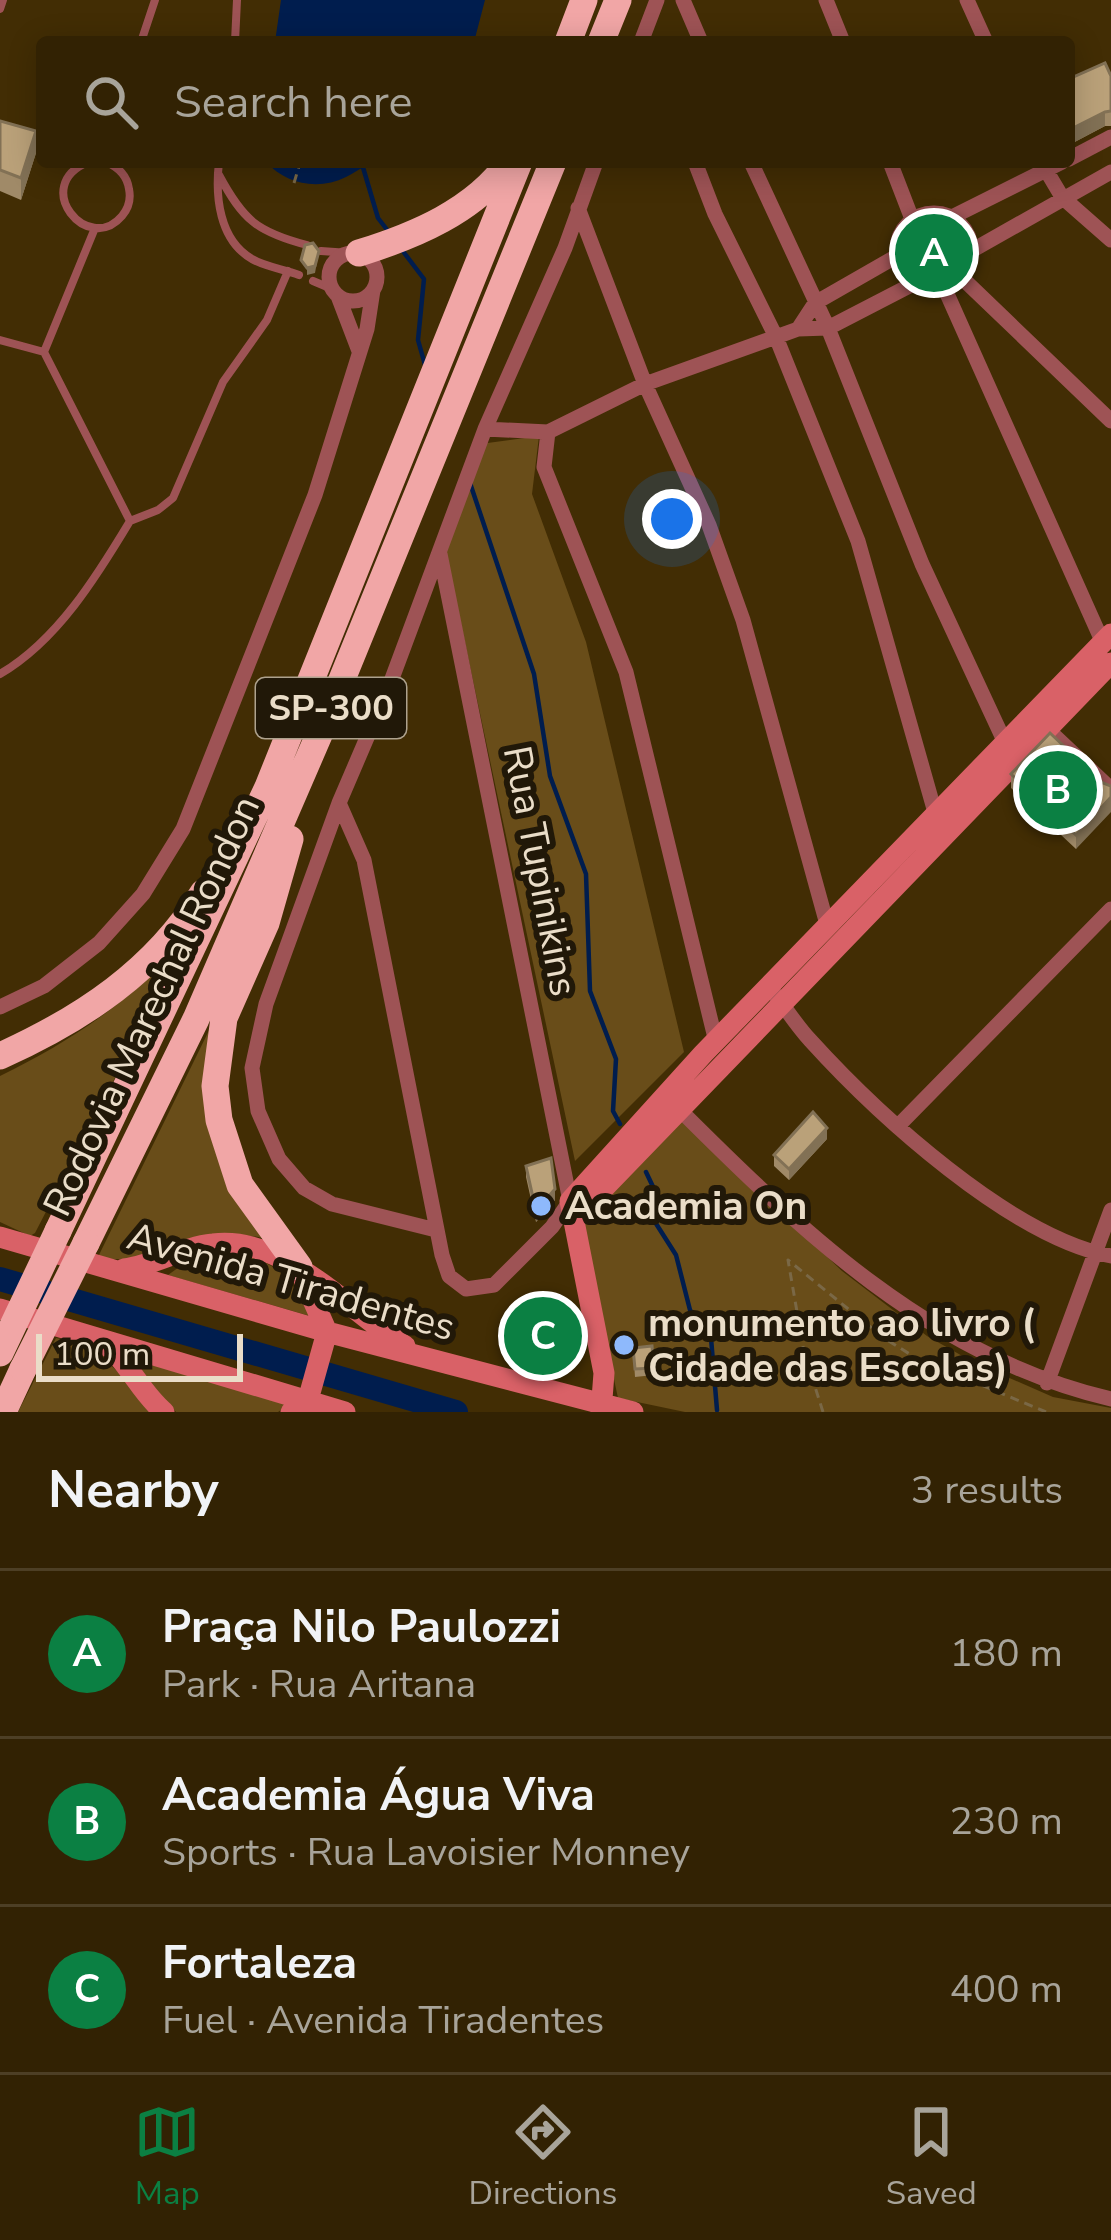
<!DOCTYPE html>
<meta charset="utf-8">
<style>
:root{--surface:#322203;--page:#3d2f12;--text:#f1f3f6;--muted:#a8a49a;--line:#4d3f25;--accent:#0b8043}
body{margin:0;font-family:"Nunito Sans",sans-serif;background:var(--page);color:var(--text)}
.scale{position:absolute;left:36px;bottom:30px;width:207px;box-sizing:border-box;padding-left:12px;border:6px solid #eaddc8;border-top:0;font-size:33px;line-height:42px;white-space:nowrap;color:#eaddc8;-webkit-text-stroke:9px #211808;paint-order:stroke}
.you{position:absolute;left:672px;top:519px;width:42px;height:42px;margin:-30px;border:9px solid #fff;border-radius:50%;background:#1a73e8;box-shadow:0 0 0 18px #1a73e833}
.badge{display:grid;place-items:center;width:78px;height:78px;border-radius:50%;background:var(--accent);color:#fff;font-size:39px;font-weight:700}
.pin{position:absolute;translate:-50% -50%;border:6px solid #fff;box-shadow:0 3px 12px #0006}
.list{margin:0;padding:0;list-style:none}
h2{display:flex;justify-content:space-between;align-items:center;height:156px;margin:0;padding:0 48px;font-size:51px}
h2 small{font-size:39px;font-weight:400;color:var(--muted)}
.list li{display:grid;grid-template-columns:78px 1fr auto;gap:36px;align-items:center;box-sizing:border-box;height:168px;padding:0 48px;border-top:3px solid var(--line)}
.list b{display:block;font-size:45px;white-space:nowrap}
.list p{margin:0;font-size:39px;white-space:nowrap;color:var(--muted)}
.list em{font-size:39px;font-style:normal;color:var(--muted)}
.icon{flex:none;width:66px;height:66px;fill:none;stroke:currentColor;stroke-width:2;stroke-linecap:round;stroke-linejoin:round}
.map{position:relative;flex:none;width:1111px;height:1412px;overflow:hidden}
.search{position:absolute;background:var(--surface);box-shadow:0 6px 30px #0003;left:36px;right:36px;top:36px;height:132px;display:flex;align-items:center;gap:30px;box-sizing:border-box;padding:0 42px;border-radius:12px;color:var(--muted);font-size:45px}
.sheet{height:660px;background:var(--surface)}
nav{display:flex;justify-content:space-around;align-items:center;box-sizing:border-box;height:168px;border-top:3px solid var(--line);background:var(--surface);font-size:33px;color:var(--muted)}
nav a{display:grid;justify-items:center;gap:6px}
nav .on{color:var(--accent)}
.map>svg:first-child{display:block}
</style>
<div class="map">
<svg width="1111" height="1412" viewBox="0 0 1111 1412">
<rect width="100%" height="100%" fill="#422d04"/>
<path fill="#694d19" d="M900 250a33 33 0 1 1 66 0a33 33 0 1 1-66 0Z
M539,436L532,494L586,642L684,1052L575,1161L446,553L480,444Z
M184,944L35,1233L30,1236L0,1222V1076C70,1042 130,1001 184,944Z
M218,1012L208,1055L272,1241C201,1217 159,1270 98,1257Z
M682,1118L842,1271L927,1336L973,1362L1053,1397L1111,1408V1412H685L618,1398L581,1225Z
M226,1250C277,1265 286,1267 310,1316L168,1275L189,1260Z
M56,1338C103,1346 123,1377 151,1412H18Z
M136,1360L288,1405L278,1412H176L141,1373Z"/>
<path fill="#001d4e" d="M281,0H485L474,42H275Z
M266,162H380C364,164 360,170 346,177C318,191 286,184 266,162Z"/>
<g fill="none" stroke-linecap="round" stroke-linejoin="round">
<path stroke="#001d4e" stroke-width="4.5" d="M362,164L378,218L388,231
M402,250L424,279L418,340L425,365
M470,483L534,674L550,776L586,874L590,991L616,1059L613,1111L620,1124
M646,1172L655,1191V1222L676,1255L690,1310L711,1338L717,1410"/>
<path stroke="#001d4e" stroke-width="24" d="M0,1279L456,1412"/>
<path stroke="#7a6846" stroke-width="3" stroke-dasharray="9 6" stroke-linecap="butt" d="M294,183L300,163
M823,1412L804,1352L788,1260L884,1338L916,1358L1046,1412"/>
<path stroke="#9e5355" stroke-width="8" d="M0,9L3,0
M141,42L155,0
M235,42L237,0
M88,162C30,186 88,256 122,216C128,209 131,199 129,189C127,175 118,167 106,162
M219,162C215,196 219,240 252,259C265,267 284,269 299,275
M219,175C243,220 257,232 307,245
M321,251L349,253
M313,281L332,289
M0,340L44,352L95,228
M130,521L158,510L173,498L223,382L267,320L288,271
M0,674C57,641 97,576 130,521L44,352"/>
<path stroke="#9e5355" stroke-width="15" d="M683,0L701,42
M826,0L843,42
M967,0L986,42
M641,42L657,0
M1069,159L1111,137
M695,162L715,214L776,337L858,541L936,816
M751,162L828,328L922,564L1007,747
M890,162L912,219
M1043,165L1062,197L1111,240
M578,208L645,384L709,525L743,620L828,928
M897 250a37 37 0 1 1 74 0a37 37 0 1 1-74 0Z
M952,217L1062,162
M971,251L1111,172
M329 277a24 24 0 1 1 48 0a24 24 0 1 1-48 0Z
M961,277L1111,421
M944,287L1103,643
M338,296L359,351
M798,329L815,303L897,256
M485,429L548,432L645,384L798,329L828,328L915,283
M548,432L544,467L626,672L716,1042
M1043,725L1111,789
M339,803L364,860L442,1255L449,1276L466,1289L494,1285L552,1227L570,1201L440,554
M770,988C784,1005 795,1024 810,1040C878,1115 1011,1237 1111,1256
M0,1007L44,986L99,943L143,894L183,829L315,495L367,329L373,290
M673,1103C800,1230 931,1357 1111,1399
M899,1125L1111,909
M436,1230L332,1204L304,1188L279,1159L258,1111L252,1068L266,1004L339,803L390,684L485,429L565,248L596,162
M1047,1383L1111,1210"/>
<path stroke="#d96167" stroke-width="21" d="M574,1219L1111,663
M0,1237L327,1332L633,1412
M124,1269C156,1265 182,1247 213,1244C284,1235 348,1310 405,1346
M0,1309L345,1412
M104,1343C129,1362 140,1392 164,1412
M291,1412L308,1400L327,1332L301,1273
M601,1412L604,1373L570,1201L703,1054L1111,634"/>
<path stroke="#f1a6a6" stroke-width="27" d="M568,42L584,0
M601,42L618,0
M359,253C414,236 475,211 509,162
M290,839L266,923L224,1018L215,1086L219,1120L240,1185L299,1267
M0,1056C82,1019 155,971 203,893
M58,1231L268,787L519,162
M86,1243L196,1019L325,721L553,162
M3,1412L23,1369"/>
<path stroke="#f1a6a6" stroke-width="27" d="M0,1353L58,1231
M23,1369L86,1243"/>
</g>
<path fill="#a08a68" d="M1111,76V126H1105L1069,145Z
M0,121L36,153L21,200L0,191Z
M1011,774L1103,783L1076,849L1011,788Z
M827,1139L789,1180L774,1166V1155Z
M526,1166L555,1200L536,1222L526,1177Z
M524,1324L562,1344L556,1355L546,1349L530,1352Z
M652,1346L654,1375L635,1377L633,1348Z"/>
<path fill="#827155" d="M1105,112V126L1069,145V130Z
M36,131V153L21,200V178Z
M319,251L315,273L307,275V268Z
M1111,797V812L1076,849V835Z
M827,1128V1139L789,1180V1169Z
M555,1189V1200L536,1222V1211Z"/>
<path fill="#baa179" stroke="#827155" stroke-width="3" d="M1105,63L1111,76V111L1105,112L1069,130V79Z
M0,121L36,131L21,178L0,170Z
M313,243L319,251L315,266L307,268L301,260L305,245Z
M1050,733L1103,783L1111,786V797L1076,835L1011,774Z
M813,1112L827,1128L789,1169L774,1155Z
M551,1158L555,1189L536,1211L526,1166Z
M556,1317L562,1340L556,1352L546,1346L530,1348L524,1324Z
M652,1346L654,1368L635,1369L633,1348Z"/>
<g fill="#8eb9fc" stroke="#211808" stroke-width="4.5">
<circle cx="541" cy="1206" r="12"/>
<circle cx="624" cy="1345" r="12"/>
</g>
<g text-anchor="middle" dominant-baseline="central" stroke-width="12" stroke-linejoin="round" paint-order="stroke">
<rect fill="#211808" stroke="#aea28e" stroke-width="3" x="256" y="678" width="150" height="60" rx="9"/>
<g font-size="36" font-weight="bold" fill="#eaddc8">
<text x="331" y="708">SP-300</text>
</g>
<g font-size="39" fill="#eaddc8" stroke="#211808">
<text transform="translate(540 871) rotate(79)">Rua Tupinikins</text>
<text transform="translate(152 1006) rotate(-65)">Rodovia Marechal Rondon</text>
<text transform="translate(291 1282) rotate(16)">Avenida Tiradentes</text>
</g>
<g font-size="39" font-weight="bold" fill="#eaddc8" stroke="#211808" text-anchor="start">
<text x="565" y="1206">Academia On</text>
<text x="648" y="1323">monumento ao livro (<tspan x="648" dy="45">Cidade das Escolas)</tspan></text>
</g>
</g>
</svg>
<div class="scale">100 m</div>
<div class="you"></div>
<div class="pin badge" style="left:934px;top:253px">A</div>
<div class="pin badge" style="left:1058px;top:790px">B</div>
<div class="pin badge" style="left:543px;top:1336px">C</div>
<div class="search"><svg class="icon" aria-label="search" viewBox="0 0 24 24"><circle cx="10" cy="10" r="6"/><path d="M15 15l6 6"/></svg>Search here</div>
</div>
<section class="sheet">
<h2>Nearby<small>3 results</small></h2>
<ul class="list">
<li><span class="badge">A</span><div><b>Praça Nilo Paulozzi</b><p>Park · Rua Aritana</p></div><em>180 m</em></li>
<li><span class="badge">B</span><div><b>Academia Água Viva</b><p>Sports · Rua Lavoisier Monney</p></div><em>230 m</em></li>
<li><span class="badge">C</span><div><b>Fortaleza</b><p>Fuel · Avenida Tiradentes</p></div><em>400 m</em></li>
</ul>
</section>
<nav>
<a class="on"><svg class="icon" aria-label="map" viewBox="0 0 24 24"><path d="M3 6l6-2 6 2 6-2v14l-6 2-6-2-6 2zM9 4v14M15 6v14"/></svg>Map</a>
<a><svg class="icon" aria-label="directions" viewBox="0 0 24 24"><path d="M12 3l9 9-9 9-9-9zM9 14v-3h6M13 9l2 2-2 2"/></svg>Directions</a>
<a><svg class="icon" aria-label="saved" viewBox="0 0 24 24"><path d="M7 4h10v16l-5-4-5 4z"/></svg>Saved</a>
</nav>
